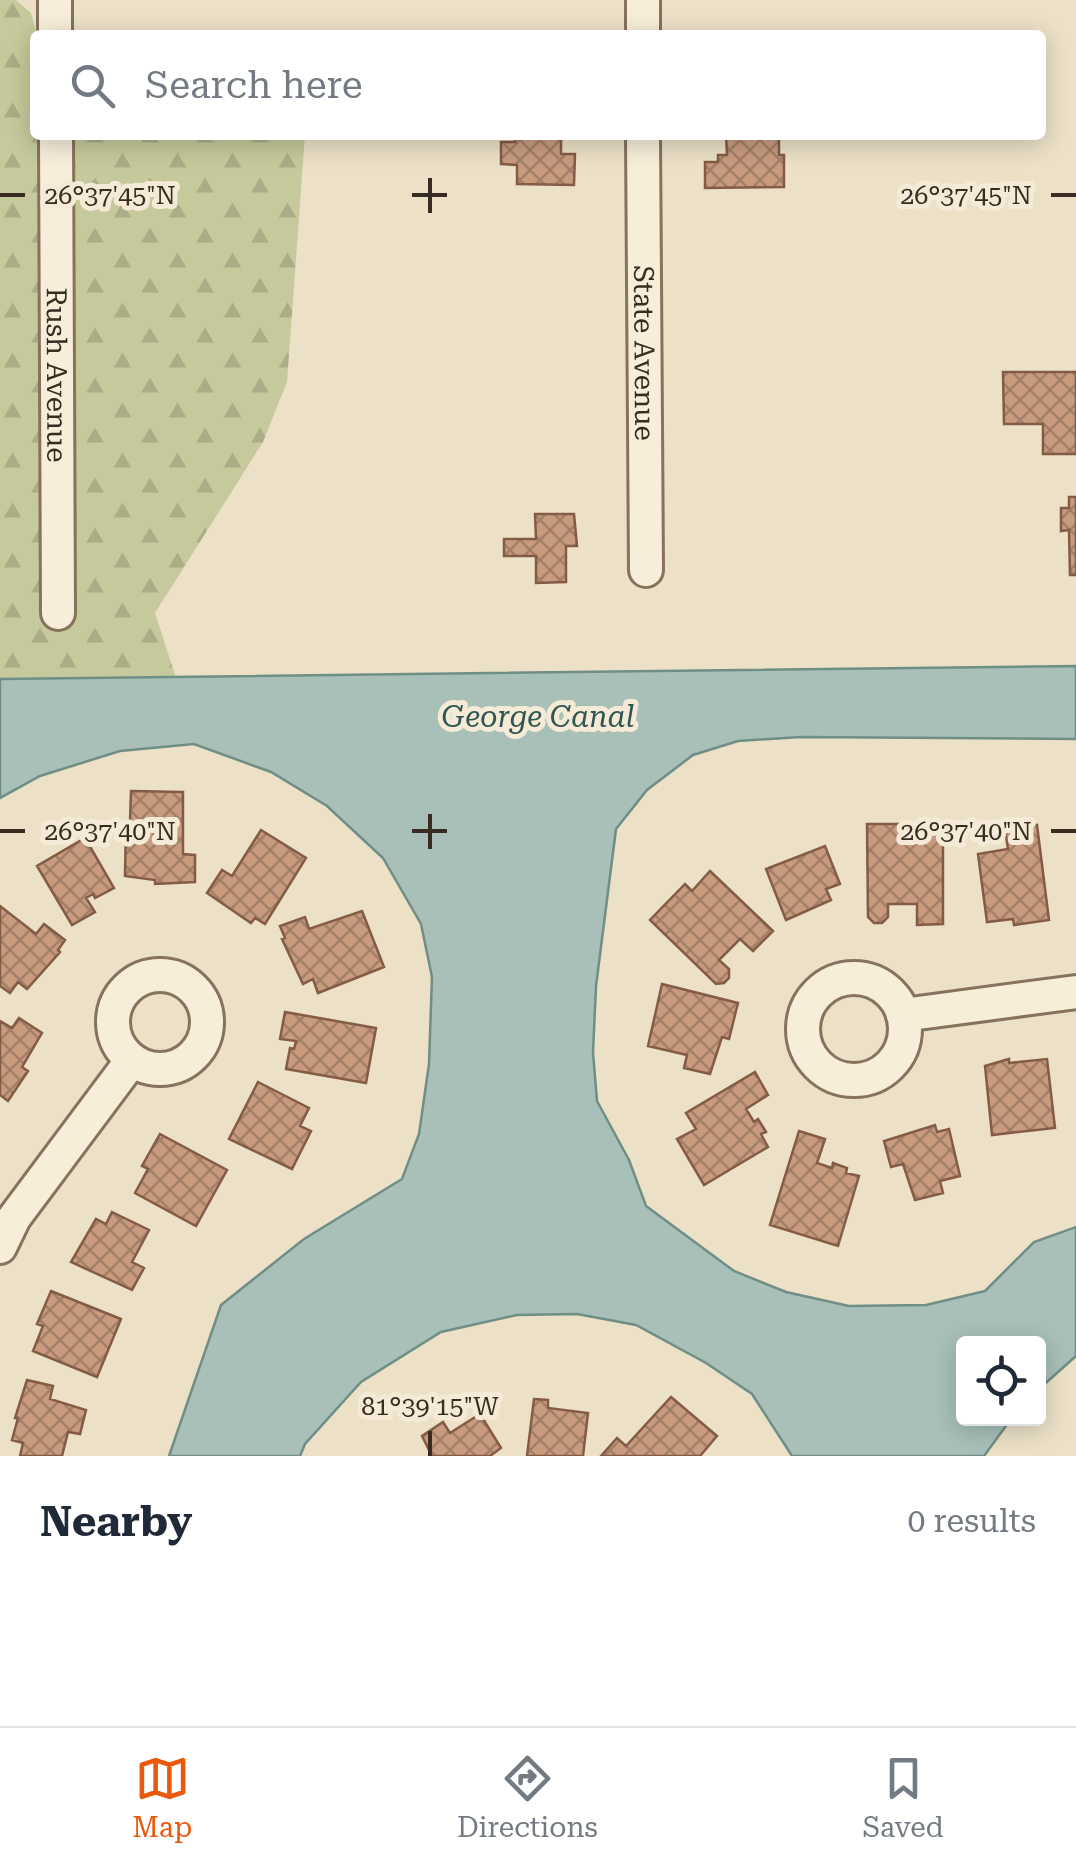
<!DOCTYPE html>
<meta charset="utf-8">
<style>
:root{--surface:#fff;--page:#f6f6f7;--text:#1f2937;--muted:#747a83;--line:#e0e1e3;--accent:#ea580c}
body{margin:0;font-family:"Roboto Serif",serif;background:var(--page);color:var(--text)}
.controls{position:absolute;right:30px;bottom:30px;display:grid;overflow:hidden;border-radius:10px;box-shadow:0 5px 25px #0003}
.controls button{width:90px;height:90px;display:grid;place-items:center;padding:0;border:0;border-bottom:2px solid var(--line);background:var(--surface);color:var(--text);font:50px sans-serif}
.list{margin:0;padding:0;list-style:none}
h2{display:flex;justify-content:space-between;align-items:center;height:130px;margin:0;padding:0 40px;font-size:42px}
h2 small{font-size:32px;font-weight:400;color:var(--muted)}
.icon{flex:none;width:55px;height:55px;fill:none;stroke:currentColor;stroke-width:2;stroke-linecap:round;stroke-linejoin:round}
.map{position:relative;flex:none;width:1076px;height:1456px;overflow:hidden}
.search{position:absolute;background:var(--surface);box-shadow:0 5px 25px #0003;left:30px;right:30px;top:30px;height:110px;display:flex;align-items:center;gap:25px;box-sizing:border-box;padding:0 35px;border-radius:10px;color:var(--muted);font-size:38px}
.sheet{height:270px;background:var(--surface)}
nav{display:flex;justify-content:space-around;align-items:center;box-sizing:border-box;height:140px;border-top:2px solid var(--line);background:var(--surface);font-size:28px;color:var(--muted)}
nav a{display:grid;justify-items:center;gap:5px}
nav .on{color:var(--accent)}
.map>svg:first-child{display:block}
</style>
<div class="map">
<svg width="1076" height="1456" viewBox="0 0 1076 1456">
<defs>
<pattern id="forest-firs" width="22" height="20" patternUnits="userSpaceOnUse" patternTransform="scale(2.5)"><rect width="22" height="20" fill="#c5c99b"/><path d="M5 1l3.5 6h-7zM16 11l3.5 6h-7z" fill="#aaad85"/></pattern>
<pattern id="building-cross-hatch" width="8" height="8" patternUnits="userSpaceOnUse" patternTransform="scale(2.5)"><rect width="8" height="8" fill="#c89b7f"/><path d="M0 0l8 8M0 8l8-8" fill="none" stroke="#a37f68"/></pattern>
</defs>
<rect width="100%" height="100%" fill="#ece0c7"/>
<path fill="url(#forest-firs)" d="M0,0H16L31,13L37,35L35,135H305L287,382L263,442L155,613L176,678L0,679Z"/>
<path fill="#a8c0b8" stroke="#6f8e85" stroke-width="2.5" d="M1076,666V739L801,737L738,741L693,755L647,790L616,829L596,986L593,1052L597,1101L629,1160L646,1206L734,1271L786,1292L849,1306L926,1305L985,1291L1034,1242L1076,1227V1356L1039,1389L1038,1344H964V1418L1011,1419L984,1456H792L752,1394L706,1363L636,1325L577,1314L517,1315L441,1332L361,1382L305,1444L300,1456H169L221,1305L304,1239L402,1179L419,1134L429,1064L432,977L421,924L383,858L327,806L271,772L194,744L120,751L40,776L0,798V679Z"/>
<path fill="url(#building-cross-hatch)" stroke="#845c45" stroke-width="2.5" d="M515,135H561V154H575L574,185L517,184V165L501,164V142H515Z
M726,135H779V155H784V187L705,188V162H718V155H727Z
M1003,372H1076V454H1043V424H1004Z
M1069,497H1076V575H1070L1069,530L1061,531V508H1069Z
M535,514H574L577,546H566V582L536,583V556H504V539H536Z
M131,791L183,792V854L195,855V882L155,884V880L125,876L126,822H130Z
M867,824H943V924L917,925V904H888V917L882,923H874L868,917Z
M1037,825L1049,920L1014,925L1013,919L987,922L978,854L1008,849L1005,829Z
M261,830L306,858L265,924L255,918L251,923L207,893L222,870L232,876Z
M85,838L114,888L95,898L93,894L86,898L95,912L72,925L37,866Z
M825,846L840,884L826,889L831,900L786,920L766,869Z
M710,871L773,931L753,951L740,939L719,960L729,969V978L724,983L716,984L650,920L685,884L692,891Z
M0,906L36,934L44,924L65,940L58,950L60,952L27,989L18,982L10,993L0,986Z
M362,911L384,967L318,993L313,979L303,984L282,939L285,938L280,926L305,917L309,929Z
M662,984L738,1003L729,1039L722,1037L710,1074L684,1068L687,1055L648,1046Z
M285,1012L376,1028L366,1083L286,1069L290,1048L294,1049L296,1041L280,1039Z
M19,1018L42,1033L22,1067L28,1071L8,1101L0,1095V1021L12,1028Z
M1009,1059V1063L1047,1059L1055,1128L992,1135L985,1066Z
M755,1072L768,1095L746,1109L754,1122L758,1119L766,1132L761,1134L768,1147L704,1185L677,1139L696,1129L686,1113Z
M258,1082L309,1108L300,1126L311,1131L292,1169L229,1139Z
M935,1125L937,1132L949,1129L960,1176L940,1181L943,1193L915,1200L903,1164L891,1167L884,1141Z
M799,1131L825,1139L817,1163L832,1168L833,1163L847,1168L846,1173L859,1176L838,1246L770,1225Z
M160,1134L227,1170L196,1226L135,1193L148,1169L142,1166Z
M112,1212L149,1230L132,1262L144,1268L132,1290L71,1262L96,1219L106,1224Z
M51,1291L121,1319L97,1377L33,1351L43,1326L37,1324Z
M27,1380L53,1386L50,1399L86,1410L80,1434L68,1432L62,1456H20L23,1443L12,1440L18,1418H15Z
M671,1397L717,1436L700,1456H601L617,1438L626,1446Z
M534,1399L548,1400V1408L588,1413L583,1456H527Z
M480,1414L501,1448L490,1456H432L422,1436L443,1422L450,1433Z"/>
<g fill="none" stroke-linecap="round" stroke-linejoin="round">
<g stroke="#86725d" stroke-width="38">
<g id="minor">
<path d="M55,0V35"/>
<path d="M643,0V35"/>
<path id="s1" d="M56,135L58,613"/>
<path id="s2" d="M643,135L646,570"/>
<circle cx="160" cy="1022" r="47"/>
<circle cx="854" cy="1029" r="51"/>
<path d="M903,1015L1076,992"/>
<path d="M0,1247L14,1218L132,1060"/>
</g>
</g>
<use href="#minor" stroke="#f7eeda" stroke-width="32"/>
</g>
<path fill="none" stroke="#382b20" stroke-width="4" d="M430,178V213M0,195H25M412,195H447M1051,195H1076M430,814V849M0,831H25M412,831H447M1051,831H1076M430,1431V1456"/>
<g text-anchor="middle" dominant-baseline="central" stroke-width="10" stroke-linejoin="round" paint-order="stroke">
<g font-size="28" fill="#382b20" stroke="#f4ead6">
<text stroke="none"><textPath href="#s2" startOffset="218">State Avenue</textPath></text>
<text stroke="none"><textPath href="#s1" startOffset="240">Rush Avenue</textPath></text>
</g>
<g font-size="30" font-style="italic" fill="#305653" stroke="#f4ead6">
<text x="538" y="716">George Canal</text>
</g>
</g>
<g font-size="25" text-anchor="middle" fill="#382b20" stroke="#f4ead6" stroke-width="10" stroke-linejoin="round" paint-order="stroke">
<text x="110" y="204">26°37'45"N</text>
<text x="966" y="204">26°37'45"N</text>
<text x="110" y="840">26°37'40"N</text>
<text x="966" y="840">26°37'40"N</text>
<text x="430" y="1415">81°39'15"W</text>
</g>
</svg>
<div class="controls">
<button><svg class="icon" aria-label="locate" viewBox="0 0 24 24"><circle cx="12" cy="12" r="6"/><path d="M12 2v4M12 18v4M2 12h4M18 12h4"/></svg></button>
</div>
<div class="search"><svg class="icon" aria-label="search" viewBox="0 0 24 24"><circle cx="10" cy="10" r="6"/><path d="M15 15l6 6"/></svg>Search here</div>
</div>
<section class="sheet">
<h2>Nearby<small>0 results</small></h2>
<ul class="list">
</ul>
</section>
<nav>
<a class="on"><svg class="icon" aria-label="map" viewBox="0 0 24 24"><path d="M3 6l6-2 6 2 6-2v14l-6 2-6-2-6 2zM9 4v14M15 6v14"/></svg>Map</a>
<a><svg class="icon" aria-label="directions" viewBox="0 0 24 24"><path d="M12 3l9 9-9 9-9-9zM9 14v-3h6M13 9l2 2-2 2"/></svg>Directions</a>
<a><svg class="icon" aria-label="saved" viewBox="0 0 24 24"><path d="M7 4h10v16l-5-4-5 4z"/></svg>Saved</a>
</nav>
